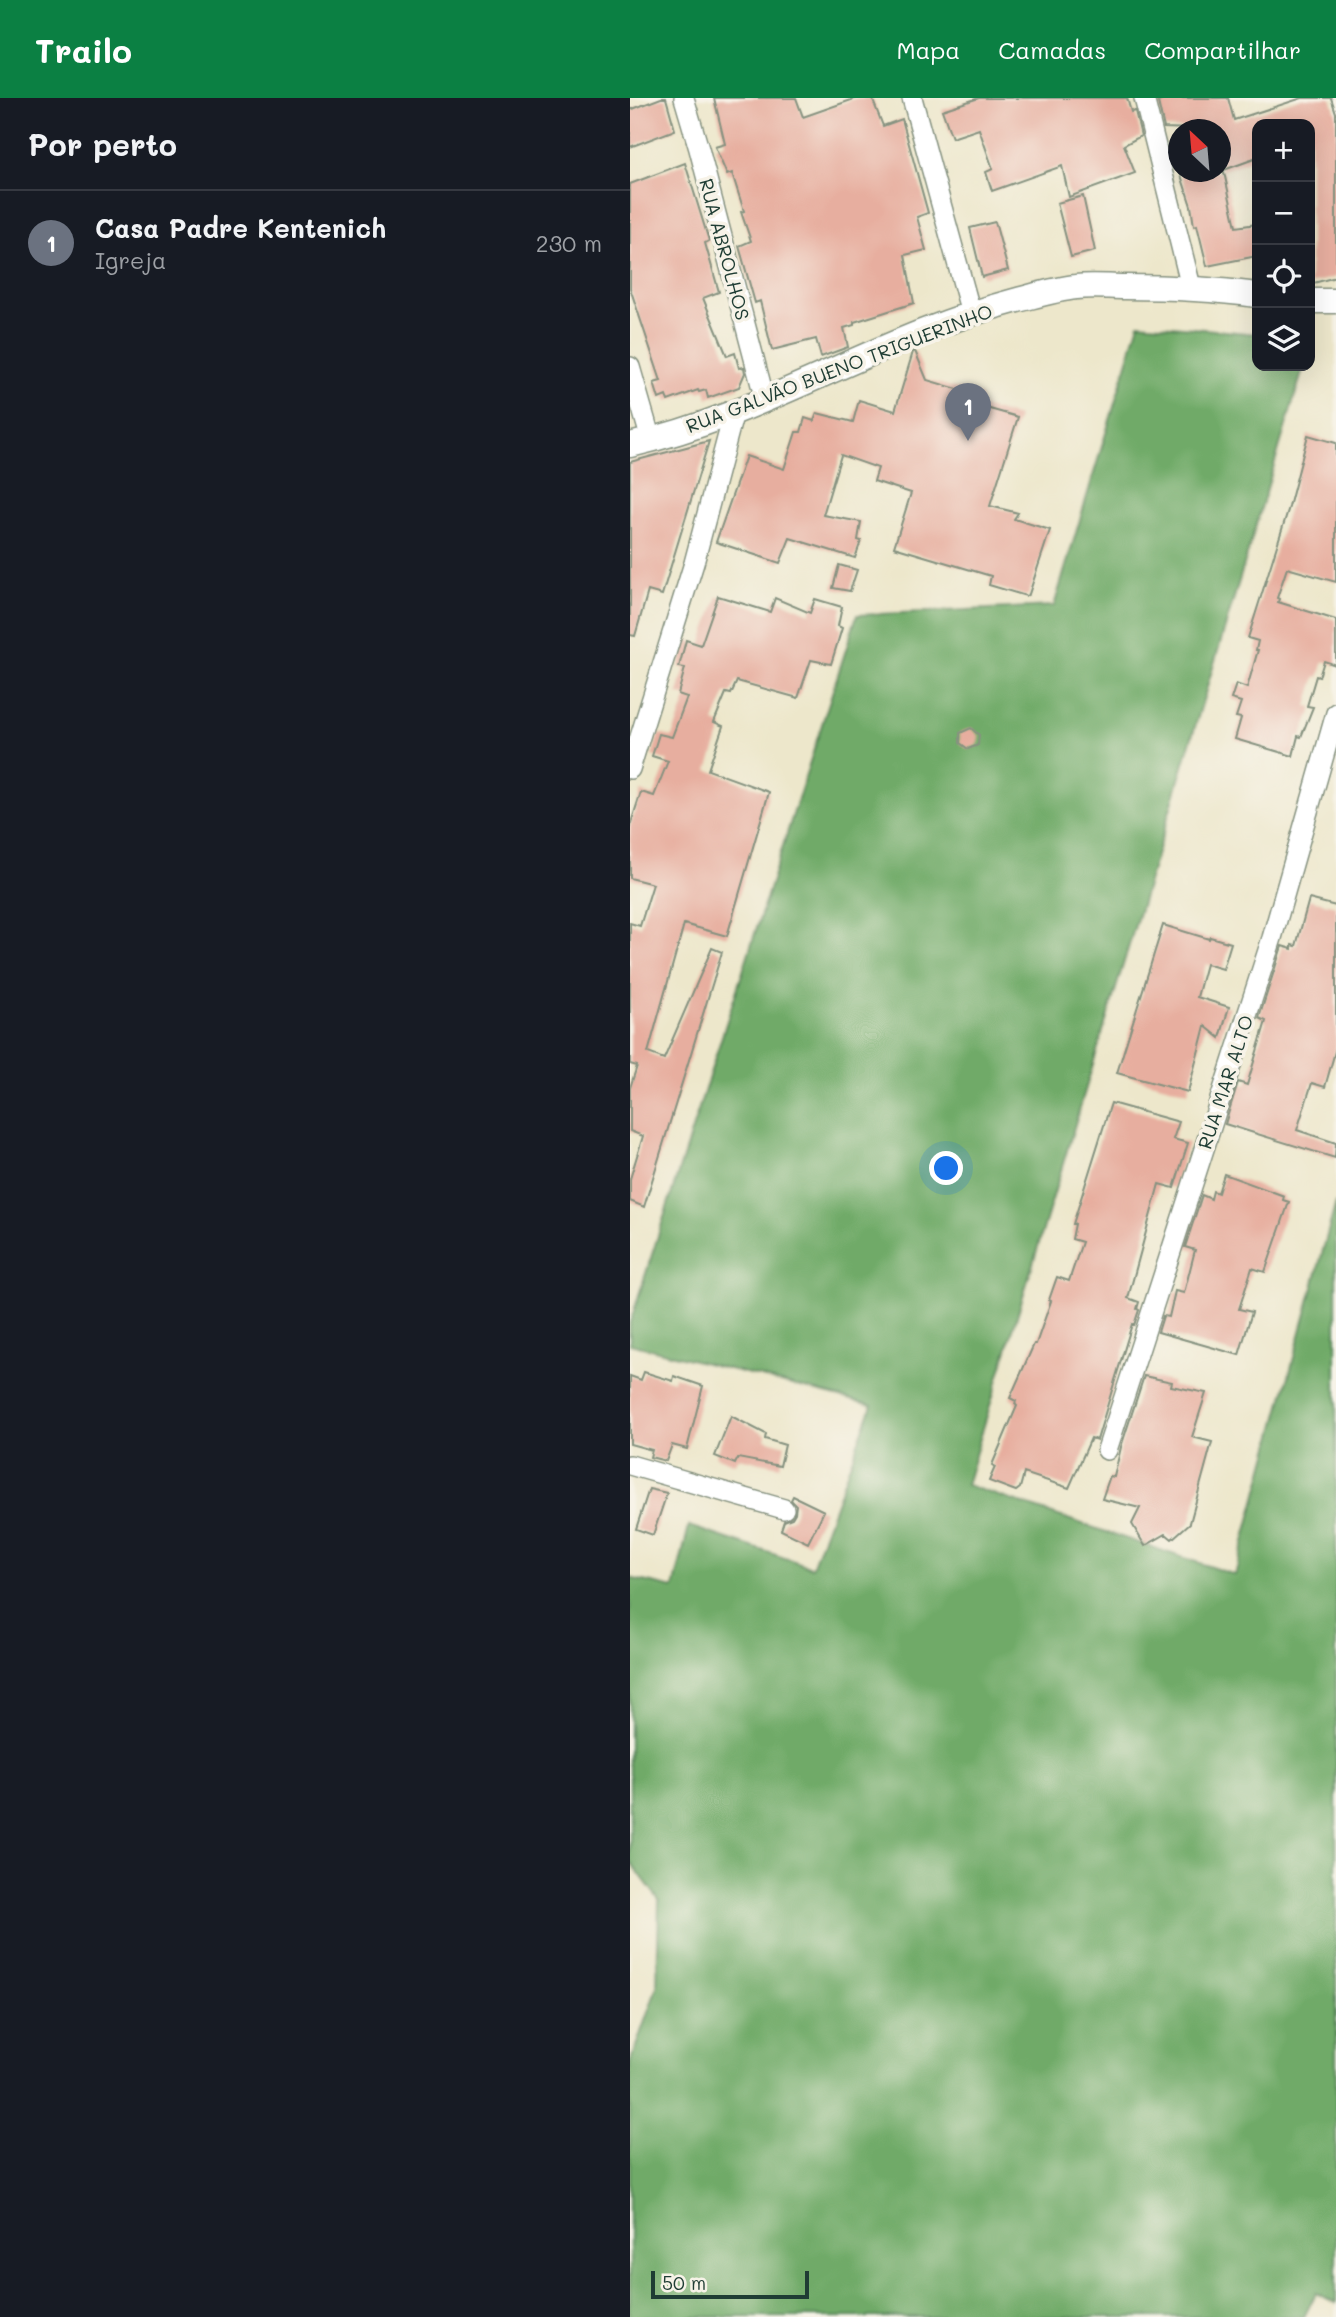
<!DOCTYPE html>
<html lang="pt">
<meta charset="utf-8">
<style>
:root{--surface:#171b24;--page:#242831;--text:#f1f3f6;--muted:#9ea1a6;--line:#363941;--accent:#0b8043}
body{margin:0;font-family:Mali,sans-serif;background:var(--page);color:var(--text)}
.controls{position:absolute;right:21px;top:21px;display:grid;overflow:hidden;border-radius:14px;box-shadow:0 7px 28px #0002}
.controls button{width:63px;height:63px;display:grid;place-items:center;padding:0;border:0;border-bottom:2px solid var(--line);background:var(--surface);color:var(--text);font:35px sans-serif}
.compass{position:absolute;left:538px;top:21px;width:63px;height:63px;border-radius:50%;background:var(--surface);box-shadow:0 7px 28px #0002;rotate:334deg}
.scale{position:absolute;left:21px;bottom:18px;width:158px;box-sizing:border-box;padding-left:7px;border:4px solid #1f3d34;border-top:0;font-size:19px;line-height:24px;white-space:nowrap;color:#1f3d34;-webkit-text-stroke:5px #f7f3e8;paint-order:stroke}
.you{position:absolute;left:317px;top:1071px;width:24px;height:24px;margin:-18px;border:5px solid #fff;border-radius:50%;background:#1a73e8;box-shadow:0 0 0 10px #1a73e833}
.badge{display:grid;place-items:center;width:46px;height:46px;border-radius:50%;background:var(--accent);color:#fff;font-size:23px;font-weight:700}
.pin{position:absolute;translate:-50% -58px;filter:drop-shadow(0 2px 4px #0008)}
.pin::after{content:'';position:absolute;top:37px;width:24px;height:21px;background:inherit;clip-path:polygon(0 0,100% 0,50% 100%)}
.list{margin:0;padding:0;list-style:none}
h2{display:flex;justify-content:space-between;align-items:center;height:91px;margin:0;padding:0 28px;font-size:30px}
h2 small{font-size:23px;font-weight:400;color:var(--muted)}
.list li{display:grid;grid-template-columns:46px 1fr auto;gap:21px;align-items:center;box-sizing:border-box;height:105px;padding:0 28px;border-top:2px solid var(--line)}
.list b{display:block;font-size:26px;white-space:nowrap}
.list p{margin:0;font-size:23px;white-space:nowrap;color:var(--muted)}
.list em{font-size:23px;font-style:normal;color:var(--muted)}
.icon{flex:none;width:38px;height:38px;fill:none;stroke:currentColor;stroke-width:2;stroke-linecap:round;stroke-linejoin:round}
.map{position:relative;flex:none;width:706px;height:2219px;overflow:hidden}
header{display:flex;align-items:center;gap:42px;box-sizing:border-box;height:98px;padding:0 35px;background:var(--accent);color:#fff}
header strong{font-size:33px}
nav{display:flex;gap:38px;margin-inline-start:auto;font-size:24px}
main{display:flex}
aside{flex:1;background:var(--surface)}
.map>svg:first-child{display:block}
</style>
<header>
<strong>Trailo</strong>
<nav><a>Mapa</a><a>Camadas</a><a>Compartilhar</a></nav>
</header>
<main>
<aside>
<h2>Por perto<small></small></h2>
<ul class="list">
<li><span class="badge" style="background:#6b7280">1</span><div><b>Casa Padre Kentenich</b><p>Igreja</p></div><em>230 m</em></li>
</ul>
</aside>
<div class="map">
<svg width="706" height="2219" viewBox="0 0 706 2219">
<rect width="100%" height="100%" fill="#f7f3e8"/>
<filter id="ink" filterUnits="userSpaceOnUse"><feTurbulence type="fractalNoise" baseFrequency=".0143" numOctaves="2"/><feDisplacementMap in="SourceGraphic" scale="14" xChannelSelector="R" yChannelSelector="G"/><feConvolveMatrix kernelMatrix="1 2 1 2 8 2 1 2 1" color-interpolation-filters="sRGB"/></filter>
<filter id="wash" filterUnits="userSpaceOnUse"><feTurbulence type="fractalNoise" baseFrequency=".00686" numOctaves="4" result="noise"/><feDisplacementMap in="SourceGraphic" scale="28" xChannelSelector="R" yChannelSelector="G"/><feGaussianBlur stdDeviation="1.57" result="paint"/><feColorMatrix in="noise" values="0 0 0 0 0 0 0 0 0 0 0 0 0 0 0 0 0 1.4 0 .05"/><feComposite in="paint" operator="in"/></filter>
<g filter="url(#wash)">
<rect width="100%" height="100%" fill="#ede7cb"/>
<path fill="#6faa68" stroke="#47744e" stroke-width="2" d="M509,225L627,236V268H674L336,1387L605,1477L706,1104V2205L686,2195L674,2219H0V1965L27,1889L29,1802L0,1763V1480L44,1490L59,1428L182,1469L242,1307L0,1246V1225L227,517L424,508Z"/>
<g id="blocks">
<path fill="#e7ae9f" d="M31,0H36L45,32L0,49V12Z
M84,0H166L173,19L227,0H242L253,28L272,21L298,115L287,119L296,152L275,157L284,205L224,224V227L214,230L218,249L191,259L186,241L142,252L130,203L125,205L109,148L121,143L111,114L114,113L102,75L97,77L85,49L95,46Z
M349,0H497L501,14L505,13L511,38L494,47L505,75L439,99L432,68L362,93L356,74L363,71L349,31L322,40L312,12Z
M537,0H598L604,22L672,0H701L706,15V179L680,186V26H627V60L591,73V32L534,30L528,4Z
M55,65L79,143L75,145L89,194L73,200L97,258L105,255L109,270L114,269L115,275L109,289L78,300L76,292L69,294L68,292L38,303L36,298L29,301L24,285L31,283L0,190V86Z
M550,74H594L606,129L627,126V158L577,168L567,127L564,128L561,108Z
M453,98L465,153L441,159L427,105Z
M365,124L378,172L352,179L340,130Z
M285,253L297,282L351,298L349,308L388,319L360,408L388,415L384,421L420,432L399,496L396,498L359,487L361,478L264,449L281,395L244,383L248,370L211,357L193,417L231,424L228,442L231,443L225,460L160,440L150,465L86,444L116,358L154,371L166,334H171L175,320L184,323L187,315L223,324L229,302L265,313L283,254Z
M678,337L706,345V484L657,470L647,500L649,501L648,504L706,522V567L694,563L689,579L686,578L677,608L683,609L671,639L668,638L663,658L605,641L611,620L606,619L611,604L601,601L606,586L617,590L628,552H626L628,543L618,540L659,409Z
M79,343L32,497L18,493L5,538L0,537V364Z
M209,467L227,472L220,493L203,490Z
M88,498L140,514L145,500L180,515L185,501L212,509L208,528L212,530L201,566L181,562L168,600L107,583L101,596L96,595L84,624L93,628L78,672L139,694L97,838L54,826L18,955L34,961L82,850L92,854L14,1109L0,1103V1081L13,1038L0,1033V990L7,968L0,966V825L10,828L23,786L0,780V728L11,694L24,698L38,663L22,658L29,636L42,639L57,599L48,596L55,570L49,569L56,542L71,547Z
M341,630L349,637L348,647L338,651L330,645V635Z
M679,801L706,808V950L695,989L682,985L667,1032L706,1045L705,1060L595,1026L608,984L617,987L636,923L629,920L652,848L662,851V847L666,848Z
M533,827L579,841L580,839L601,845L593,871L576,866L567,899L599,909L590,940L575,928L558,994L487,975Z
M481,1005L549,1024L543,1041L558,1045L544,1090L529,1086L498,1200L509,1204L507,1211L509,1212L504,1227L502,1226L467,1342L461,1340L439,1390L394,1375L390,1390L386,1393L359,1383L365,1369L362,1367L387,1308L385,1306L386,1303L380,1300L404,1246H406L421,1203L419,1202L427,1179L439,1183L452,1144L442,1141L445,1126H443Z
M594,1076L654,1098L653,1102L659,1104L635,1174L622,1170L609,1211L622,1214L609,1257L528,1234L533,1218L539,1219L545,1193L554,1195L565,1152L555,1149L572,1097L581,1101L583,1093L588,1095Z
M14,1274L43,1283L44,1278L73,1288L57,1351L42,1347L36,1363L20,1359L22,1352L0,1346V1278L11,1282Z
M514,1278L542,1284L541,1288L576,1295L562,1339L582,1344L560,1425L542,1441L536,1436L515,1448L502,1426L510,1410L472,1401L480,1378L484,1379L491,1349Z
M101,1318L136,1336L135,1341L155,1347L150,1368L108,1360L105,1366L85,1358Z
M19,1391L37,1395L23,1437L6,1431Z
M163,1398L194,1413L178,1445L151,1432L154,1423L162,1420L165,1415L166,1407L161,1402Z"/>
</g>
</g>
<g filter="url(#ink)">
<use href="#blocks" fill-opacity="0" stroke="#869280" stroke-width="2"/>
<g fill="none" stroke-linecap="round" stroke-linejoin="round">
<g stroke="#869280" stroke-width="22">
<path id="minor" d="M54,0L69,51L135,302
M282,0L341,215
M514,0L561,189
M0,269L21,342
M0,671L64,465L104,314
M477,1352L642,840L706,615
M0,1367L154,1411"/>
</g>
<g stroke="#869280" stroke-width="27">
<path id="tertiary" d="M680,203H706
M0,347C134,317 251,238 384,203C404,198 426,191 446,189C462,187 479,189 494,189C539,189 583,191 627,197"/>
</g>
<use href="#minor" stroke="#fff" stroke-width="19"/>
<use href="#tertiary" stroke="#fff" stroke-width="24"/>
</g>
</g>
<g text-anchor="middle" dominant-baseline="central" stroke-width="7" stroke-linejoin="round" paint-order="stroke">
<g font-size="19" fill="#1f3d34" stroke="#f7f3e8">
<text transform="translate(95 151) rotate(75)">RUA ABROLHOS</text>
<text transform="translate(209 270) rotate(-21)">RUA GALVÃO BUENO TRIGUERINHO</text>
<text transform="translate(595 984) rotate(-72)">RUA MAR ALTO</text>
</g>
</g>
</svg>
<div class="controls">
<button>+</button>
<button>−</button>
<button><svg class="icon" aria-label="locate" viewBox="0 0 24 24"><circle cx="12" cy="12" r="6"/><path d="M12 2v4M12 18v4M2 12h4M18 12h4"/></svg></button>
<button><svg class="icon" aria-label="layers" viewBox="0 0 24 24"><path d="M12 4l9 5-9 5-9-5zM3 14l9 5 9-5"/></svg></button>
</div>
<svg class="compass" viewBox="-18 -18 36 36"><path d="M0-13l5 13h-10z" fill="#e53935"/><path d="M0 13l5-13h-10z" fill="#9ea1a6"/></svg>
<div class="scale">50 m</div>
<div class="you"></div>
<div class="pin badge" style="left:338px;top:343px;background:#6b7280">1</div>
</div>
</main>
